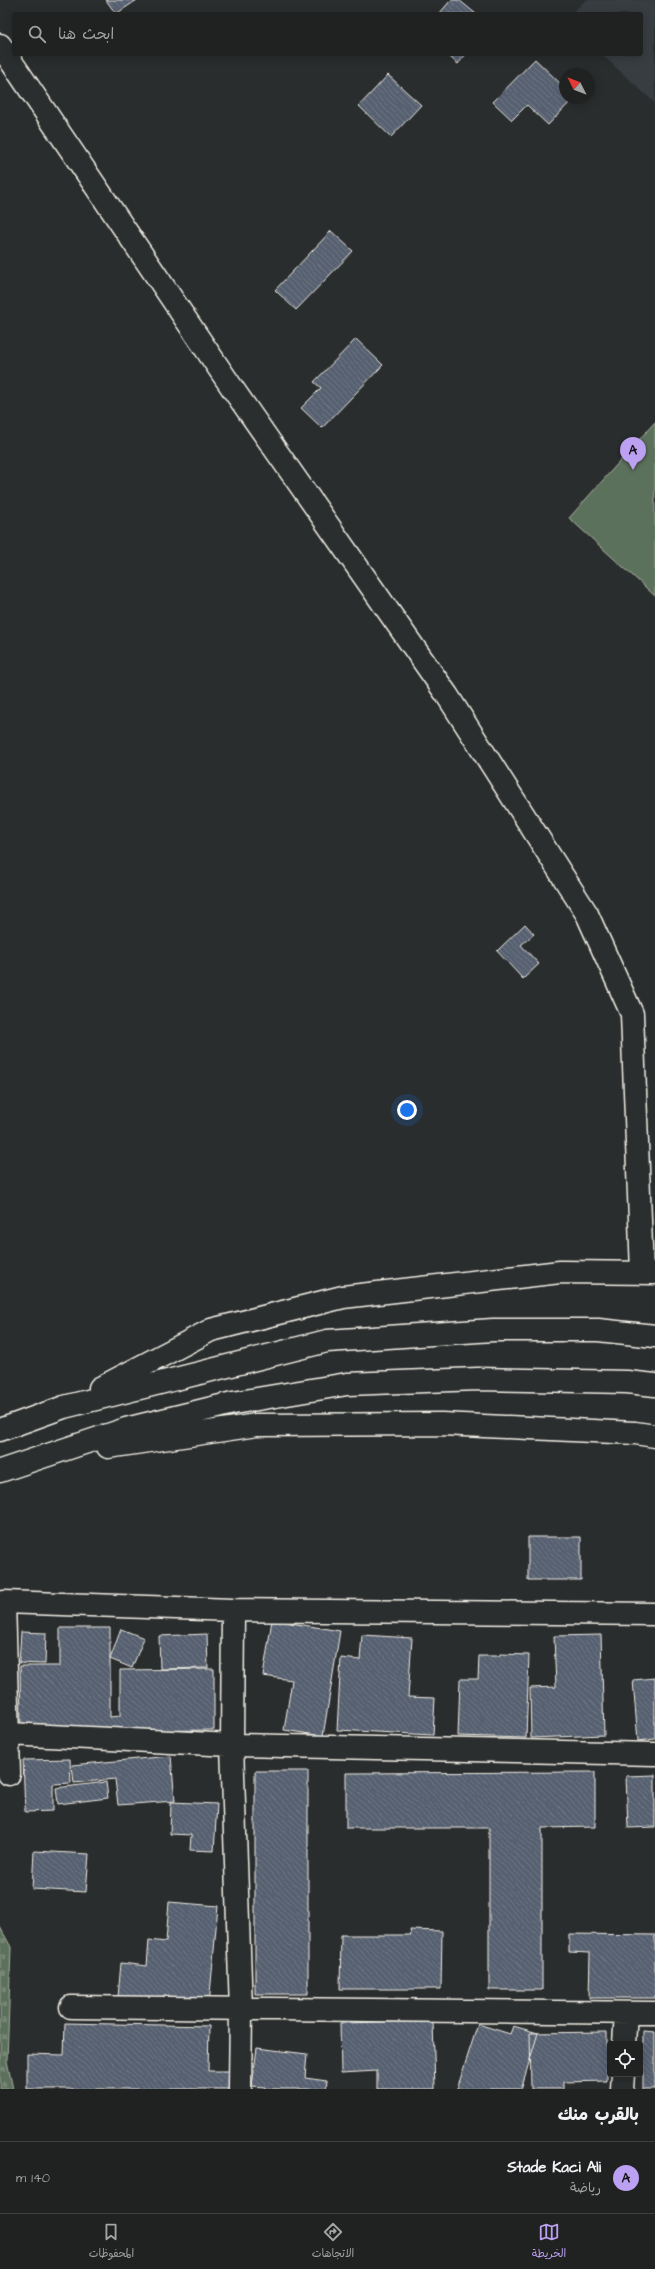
<!DOCTYPE html>
<html lang="ar">
<meta charset="utf-8">
<style>
:root{--surface:#202222;--page:#2d2f2f;--text:#f1f3f6;--muted:#a2a4a5;--line:#3d3f40;--accent:#bca0f2}
body{margin:0;font-family:"Architects Daughter","Playpen Sans Arabic",sans-serif;background:var(--page);color:var(--text);direction:rtl}
.controls{position:absolute;right:12px;bottom:12px;display:grid;overflow:hidden;border-radius:4px;box-shadow:0 2px 10px #0003}
.controls button{width:36px;height:36px;display:grid;place-items:center;padding:0;border:0;border-bottom:1px solid var(--line);background:var(--surface);color:var(--text);font:20px sans-serif}
.compass{position:absolute;left:559px;top:68px;width:36px;height:36px;border-radius:50%;background:var(--surface);box-shadow:0 2px 10px #0003;rotate:312deg}
.you{position:absolute;left:407px;top:1110px;width:14px;height:14px;margin:-10px;border:3px solid #fff;border-radius:50%;background:#1a73e8;box-shadow:0 0 0 6px #1a73e833}
.badge{display:grid;place-items:center;width:26px;height:26px;border-radius:50%;background:var(--accent);color:#111;font-size:13px;font-weight:700}
.pin{position:absolute;translate:-50% -33px;filter:drop-shadow(0 1px 2px #0008)}
.pin::after{content:'';position:absolute;top:21px;width:14px;height:12px;background:inherit;clip-path:polygon(0 0,100% 0,50% 100%)}
.list{margin:0;padding:0;list-style:none}
h2{display:flex;justify-content:space-between;align-items:center;height:52px;margin:0;padding:0 16px;font-size:17px}
h2 small{font-size:13px;font-weight:400;color:var(--muted)}
.list li{display:grid;grid-template-columns:26px 1fr auto;gap:12px;align-items:center;box-sizing:border-box;height:72px;padding:0 16px;border-top:1px solid var(--line)}
.list b{display:block;font-size:15px;white-space:nowrap}
.list p{margin:0;font-size:13px;white-space:nowrap;color:var(--muted)}
.list em{font-size:13px;font-style:normal;color:var(--muted)}
.icon{flex:none;width:22px;height:22px;fill:none;stroke:currentColor;stroke-width:2;stroke-linecap:round;stroke-linejoin:round}
.map{position:relative;flex:none;width:655px;height:2089px;overflow:hidden;direction:ltr}
.search{position:absolute;background:var(--surface);box-shadow:0 2px 10px #0003;left:12px;right:12px;top:12px;height:44px;display:flex;align-items:center;gap:10px;box-sizing:border-box;padding:0 14px;border-radius:4px;color:var(--muted);font-size:15px}
.sheet{height:124px;background:var(--surface)}
nav{display:flex;justify-content:space-around;align-items:center;box-sizing:border-box;height:56px;border-top:1px solid var(--line);background:var(--surface);font-size:11px;color:var(--muted)}
nav a{display:grid;justify-items:center;gap:2px}
nav .on{color:var(--accent)}
.map>svg:first-child{display:block}
</style>
<div class="map">
<svg width="655" height="2089" viewBox="0 0 655 2089">
<defs>
<pattern id="cemetery-stones" width="16" height="16" patternUnits="userSpaceOnUse"><rect width="16" height="16" fill="#5c715c"/><path d="M2 7V4a2 2 0 0 1 4 0v3zM10 15v-3a2 2 0 0 1 4 0v3z" fill="#748673"/></pattern>
<pattern id="building-back-hatch" width="6" height="6" patternUnits="userSpaceOnUse"><rect width="6" height="6" fill="#566070"/><path d="M-1 5l2 2M0 0l6 6M5-1l2 2" fill="none" stroke="#6f7784"/></pattern>
</defs>
<rect width="100%" height="100%" fill="#2a2d2e"/>
<filter id="ink" filterUnits="userSpaceOnUse"><feTurbulence type="fractalNoise" baseFrequency=".025" numOctaves="2"/><feDisplacementMap in="SourceGraphic" scale="8" xChannelSelector="R" yChannelSelector="G"/><feConvolveMatrix kernelMatrix="1 2 1 2 8 2 1 2 1" color-interpolation-filters="sRGB"/></filter>
<g filter="url(#ink)">
<path fill="#373c42" d="M586,0H655V103L601,54H641V14H570Z"/>
<path fill="url(#cemetery-stones)" stroke="#a8b1a2" d="M0,1927L11,1947L7,2061L13,2089H0Z"/>
<path fill="#5c715c" stroke="#a8b1a2" d="M655,422V596L569,518Z"/>
<path fill="url(#building-back-hatch)" stroke="#f4f1e8" d="M106,0H137L116,14Z
M451,0H459L476,14H439Z
M446,54H466L458,64Z
M535,59L565,88V98H574L548,125L527,105L512,120L493,102Z
M388,75L421,105L391,137L359,106Z
M331,231L353,251L296,310L275,290Z
M356,339L383,365L322,428L301,408L321,388L314,382Z
M525,924L534,934L521,945L539,964L523,979L497,951Z
M528,1537H581V1580H528Z
M272,1620L340,1631L323,1736L284,1730L292,1680L263,1676Z
M60,1628H110V1717L120,1716V1670L214,1669V1730L21,1732L20,1666H60Z
M121,1629L144,1638L132,1668L110,1659Z
M21,1632L46,1633L45,1664L19,1663Z
M207,1634L208,1668L160,1669L159,1636Z
M362,1635L412,1638L408,1697L435,1698L433,1735L337,1730L341,1658L360,1660Z
M601,1635L604,1735L531,1738L530,1688L556,1687L554,1636Z
M500,1654L529,1655L526,1738L458,1736L460,1679H478L479,1656H499Z
M655,1678V1739L638,1741L633,1680Z
M171,1756L175,1801L118,1805L115,1779L74,1783L72,1765Z
M70,1759L71,1783L53,1784V1811L25,1812L23,1760Z
M255,1771H308V1994H255Z
M595,1772V1827L542,1828V1990H489V1828H346V1773Z
M655,1775V1827L628,1828L626,1776Z
M106,1782L108,1798L58,1804L56,1788Z
M171,1802L217,1804L214,1851L190,1850L191,1835L170,1834Z
M34,1851L89,1854L86,1892L32,1889Z
M169,1902L218,1906L209,2005L118,1997L121,1963L147,1966L149,1940L166,1942Z
M410,1930L442,1931L441,1989H340L341,1935H411Z
M569,1934L655,1935V1998H589L590,1953L569,1952Z
M433,2021L435,2089H377V2071L341,2073L340,2023Z
M65,2023L209,2026L208,2071H229V2089H27V2054L64,2055Z
M478,2024L510,2034L513,2026L538,2033L521,2089H457Z
M643,2031L655,2032V2089H643Z
M607,2032V2081L563,2082V2089H531L530,2033Z
M257,2048L307,2054L305,2078L327,2081L326,2089H264L265,2087L252,2086Z"/>
<g fill="none" stroke-linecap="round" stroke-linejoin="round">
<g stroke="#f4f1e8" stroke-width="25">
<path id="street" d="M0,45L235,392L447,695L587,914L632,1014L642,1272
M233,1610L232,1745L241,2010L240,2089
M8,1734L232,1745L655,1754
M9,1774L4,1602L233,1610L655,1614
M71,2007L655,2013
M624,2044L626,2013
M622,2089L623,2074"/>
</g>
<g stroke="#f4f1e8" stroke-width="25">
<path id="highway" d="M100,1388L211,1330L343,1297L560,1272L655,1273
M0,1430L64,1407L327,1341L493,1330H598L655,1336
M108,1447L257,1425L442,1424L635,1433L655,1436
M0,1471L126,1429L233,1403L347,1384L478,1379L627,1382L655,1385"/>
</g>
<use href="#street" stroke="#2a2d2e" stroke-width="22"/>
<use href="#highway" stroke="#2a2d2e" stroke-width="22"/>
</g>
</g>
</svg>
<div class="controls">
<button><svg class="icon" aria-label="locate" viewBox="0 0 24 24"><circle cx="12" cy="12" r="6"/><path d="M12 2v4M12 18v4M2 12h4M18 12h4"/></svg></button>
</div>
<svg class="compass" viewBox="-18 -18 36 36"><path d="M0-13l5 13h-10z" fill="#e53935"/><path d="M0 13l5-13h-10z" fill="#a2a4a5"/></svg>
<div class="you"></div>
<div class="pin badge" style="left:633px;top:470px">A</div>
<div class="search"><svg class="icon" aria-label="search" viewBox="0 0 24 24"><circle cx="10" cy="10" r="6"/><path d="M15 15l6 6"/></svg>ابحث هنا</div>
</div>
<section class="sheet">
<h2>بالقرب منك<small></small></h2>
<ul class="list">
<li><span class="badge">A</span><div><b>Stade Kaci Ali</b><p>رياضة</p></div><em>140 m</em></li>
</ul>
</section>
<nav>
<a class="on"><svg class="icon" aria-label="map" viewBox="0 0 24 24"><path d="M3 6l6-2 6 2 6-2v14l-6 2-6-2-6 2zM9 4v14M15 6v14"/></svg>الخريطة</a>
<a><svg class="icon" aria-label="directions" viewBox="0 0 24 24"><path d="M12 3l9 9-9 9-9-9zM9 14v-3h6M13 9l2 2-2 2"/></svg>الاتجاهات</a>
<a><svg class="icon" aria-label="saved" viewBox="0 0 24 24"><path d="M7 4h10v16l-5-4-5 4z"/></svg>المحفوظات</a>
</nav>
